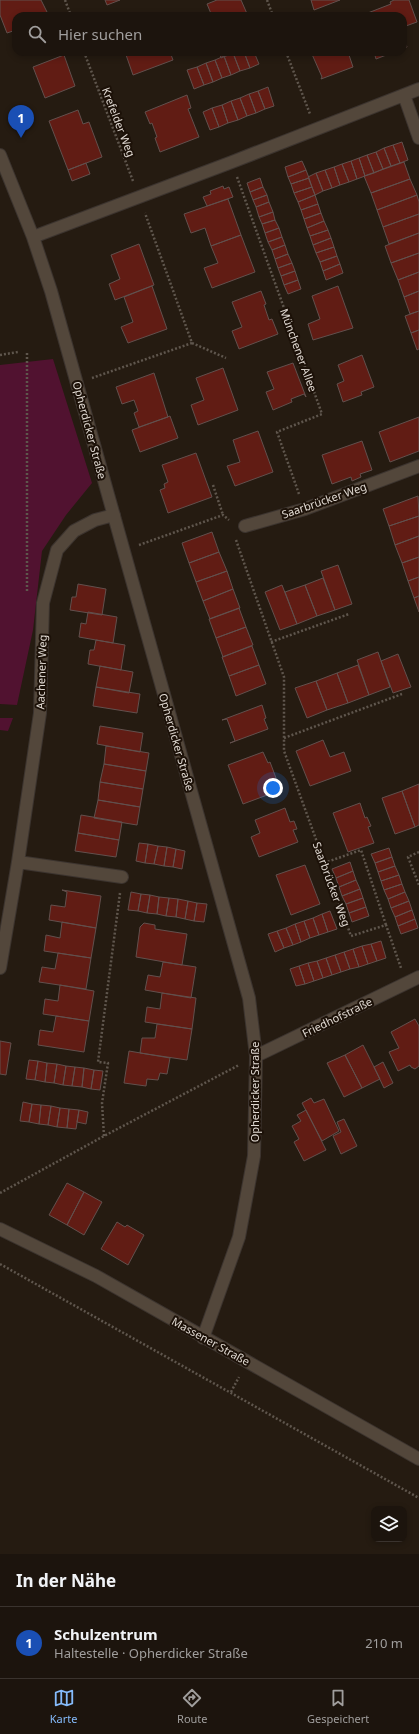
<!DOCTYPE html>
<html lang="de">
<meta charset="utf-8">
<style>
:root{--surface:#1c140d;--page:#251d16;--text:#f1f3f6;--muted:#a09e9d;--line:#3a332e;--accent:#85bbfb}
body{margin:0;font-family:"Noto Sans",sans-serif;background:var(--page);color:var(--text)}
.controls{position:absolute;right:12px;bottom:12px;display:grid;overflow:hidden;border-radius:8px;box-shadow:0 2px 6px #0003}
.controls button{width:36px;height:36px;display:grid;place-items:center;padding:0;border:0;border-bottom:1px solid var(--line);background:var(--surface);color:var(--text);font:20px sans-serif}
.you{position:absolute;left:273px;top:788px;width:14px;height:14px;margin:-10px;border:3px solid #fff;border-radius:50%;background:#1a73e8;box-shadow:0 0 0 6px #1a73e833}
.badge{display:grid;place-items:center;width:26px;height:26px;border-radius:50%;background:var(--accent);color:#fff;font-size:13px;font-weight:700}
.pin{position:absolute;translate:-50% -33px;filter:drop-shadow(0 1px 2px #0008)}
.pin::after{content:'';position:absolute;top:21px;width:14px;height:12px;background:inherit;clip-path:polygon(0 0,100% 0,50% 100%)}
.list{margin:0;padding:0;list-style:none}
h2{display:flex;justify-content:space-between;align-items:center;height:52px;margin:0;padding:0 16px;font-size:17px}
h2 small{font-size:13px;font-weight:400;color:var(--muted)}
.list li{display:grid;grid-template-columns:26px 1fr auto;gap:12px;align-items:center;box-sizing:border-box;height:72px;padding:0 16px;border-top:1px solid var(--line)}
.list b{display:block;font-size:15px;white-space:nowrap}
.list p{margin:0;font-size:13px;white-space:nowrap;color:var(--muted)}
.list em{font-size:13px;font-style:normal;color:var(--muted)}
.icon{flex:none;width:22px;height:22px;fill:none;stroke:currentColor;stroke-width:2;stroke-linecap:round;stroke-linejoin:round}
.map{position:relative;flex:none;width:419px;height:1554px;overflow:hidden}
.search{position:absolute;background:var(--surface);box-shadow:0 2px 6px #0003;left:12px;right:12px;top:12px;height:44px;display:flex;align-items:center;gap:10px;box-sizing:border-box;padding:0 14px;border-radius:12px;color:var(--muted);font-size:15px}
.sheet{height:124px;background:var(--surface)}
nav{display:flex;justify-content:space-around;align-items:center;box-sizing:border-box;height:56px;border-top:1px solid var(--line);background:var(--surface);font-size:11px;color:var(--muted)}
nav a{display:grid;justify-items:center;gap:2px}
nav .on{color:var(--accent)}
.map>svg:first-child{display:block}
</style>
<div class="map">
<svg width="419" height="1554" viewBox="0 0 419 1554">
<rect width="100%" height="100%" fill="#251b11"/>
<path fill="#511230" d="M53,359L92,483L66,515L42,551L33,630L17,705L0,704V365Z
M0,718H13L8,731L0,730Z"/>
<path fill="#611c14" stroke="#62504d" d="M0,0H41L49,16H16V30L7,33L0,15Z
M105,0H120L107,5Z
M217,0H241L248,16H212L207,4Z
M311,0H340L314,10Z
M394,0H409L417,22L403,27V16H360L391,4L390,2Z
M155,13L156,16H146Z
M403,36L407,47L403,49Z
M125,52H170L173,60L133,75Z
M219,52H236L221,58Z
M236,52H244L250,68L240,71L233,53Z
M244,52H254L259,64L250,68Z
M311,52H348L353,67L321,79L322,77Z
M374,52H394L376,59Z
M233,53L240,71L231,75L224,56Z
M64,55L75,86L45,98L33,67Z
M224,56L231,75L222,78L215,60Z
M215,60L222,78L213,82L206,63Z
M206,63L213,82L204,85L197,67Z
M197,67L204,85L194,89L187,70Z
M268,87L274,106L265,109L258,91Z
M258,91L265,109L256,113L249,94Z
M249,94L256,113L247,116L240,98Z
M187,95L191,108L188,109L199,137L160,152L155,138L157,137L152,123L150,124L145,112Z
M240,98L247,116L238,120L231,101Z
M231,101L238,120L228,123L222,105Z
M222,105L228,123L219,127L212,108Z
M212,108L219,127L210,130L203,112Z
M78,110L83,124L89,122L102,157L68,170L49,121Z
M402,142L408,160L400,163L393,145Z
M393,145L400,163L391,166L384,148Z
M384,148L391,166L383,169L376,152Z
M376,152L383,169L374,173L367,155Z
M367,155L374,173L365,176L359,158Z
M359,158L365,176L357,179L351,161Z
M302,161L306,170L288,177L285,167Z
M351,161L357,179L349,182L342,164Z
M404,162L410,179L371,193L364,176Z
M86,163L90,174L72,181L68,170Z
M342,164L349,182L340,185L334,167Z
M334,167L340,185L332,188L325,170Z
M306,170L309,178L291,184L288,177Z
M325,170L332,188L323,191L316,173Z
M316,173L323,191L315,195L308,177Z
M260,178L263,187L250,192L247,183Z
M309,178L312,187L294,193L291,184Z
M410,179L417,195L377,210L371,193Z
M223,186L224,189L229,187L233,197L207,206L203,197L211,194L210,191Z
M263,187L267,195L253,200L250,192Z
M312,187L315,195L298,202L294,193Z
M267,195L269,202L256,207L253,200Z
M315,195L318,204L301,210L298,202Z
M417,195L419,202V214L383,227L377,210Z
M228,199L241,235L211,246L205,228L191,233L184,214Z
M269,202L273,212L259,217L256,207Z
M318,204L321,213L304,219L301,210Z
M273,212L275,220L262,224L259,217Z
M321,213L324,221L307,228L304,219Z
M419,214V233L389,244L383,227Z
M275,220L279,228L265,233L262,224Z
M324,221L328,230L310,236L307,228Z
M279,228L282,237L268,242L265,233Z
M328,230L331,238L313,245L310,236Z
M419,233V253L391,263L385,246Z
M241,235L255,272L212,288L204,268L218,263L211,246Z
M282,237L285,245L272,250L268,242Z
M331,238L334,247L316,253L313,245Z
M139,244L154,285L115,300L109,284L120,279L111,255Z
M285,245L288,254L275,259L272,250Z
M334,247L337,256L320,262L316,253Z
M419,253V272L398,280L391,263Z
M288,254L292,263L278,268L275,259Z
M337,256L340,264L323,271L320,262Z
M292,263L295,271L281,276L278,268Z
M340,264L343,273L326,280L323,271Z
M295,271L298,280L284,285L281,276Z
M419,272V291L404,297L398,280Z
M298,280L301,289L288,294L284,285Z
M152,286L167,329L128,343L121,327L133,322L124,297Z
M338,286L353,328L313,340L308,324L320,319L312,296Z
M261,291L266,304L264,305L269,320L272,319L278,334L239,349L232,331L242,327L232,302Z
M419,291V311L410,314L404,297Z
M419,311V330L411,333L405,316Z
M419,330V349L417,350L411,333Z
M362,355L374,387L361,392L362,395L343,402L337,384L344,381L338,365Z
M293,363L306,397L304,394L291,399L292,402L273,410L266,392L274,389L267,372Z
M223,368L238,410L198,425L191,405L204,400L196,378Z
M154,373L168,417L139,427L134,413L138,411L134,400L122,404L116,387Z
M170,416L178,438L140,452L132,430Z
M419,417V451L390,462L379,432Z
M258,431L273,472L235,486L227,466L240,462L233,440Z
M362,441L372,470L360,474L361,477L352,481L351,477L332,484L322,455Z
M196,453L212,497L168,513L160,490L165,488L164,484L168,482L162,465Z
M418,496L419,516L389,526L383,509Z
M419,516V536L395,545L389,526Z
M212,532L219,552L189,563L182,543Z
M419,536V557L402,563L395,545Z
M219,552L227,571L196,582L189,563Z
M419,557V577L408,581L402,563Z
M338,565L352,604L335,610L321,571Z
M227,571L233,589L203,601L196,582Z
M419,577V596L414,598L408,581Z
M323,578L335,610L317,616L305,585Z
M78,584L106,589L102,615L70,610L72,597H76Z
M282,585L297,624L280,630L265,592Z
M305,585L317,616L297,624L285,592Z
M233,589L240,608L210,619L203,601Z
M419,596V612L414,598Z
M239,608L246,627L216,638L209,619Z
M88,612L117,617L113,643L79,637L81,623L86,624Z
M246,627L253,645L223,657L216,638Z
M96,640L125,645L121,670L88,664L90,650H94Z
M252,646L259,665L229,676L222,657Z
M378,652L390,687L369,695L357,660Z
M398,654L411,687L393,693L381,661Z
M259,665L266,684L236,696L229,676Z
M358,665L369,695L348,703L337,673Z
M100,666L133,672L129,693L96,687Z
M337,673L348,703L327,710L316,681Z
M316,681L327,710L307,718L295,688Z
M96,687L140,694L137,713L93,706Z
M262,705L266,718L264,719L268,729L230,743L235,741L227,719L222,720Z
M100,726L143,733L140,752L97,744Z
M323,740L330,757L344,752L351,771L310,786L296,751Z
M106,746L149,753L146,771L104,764Z
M263,752L268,763L270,762L276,778L274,779L278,791L243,804L228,765Z
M104,764L146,771L143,789L100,782Z
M100,782L143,789L140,807L98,800Z
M419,784V825L415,827L402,791Z
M402,791L415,827L395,834L382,798Z
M98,800L140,807L137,825L94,818Z
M360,803L365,818L367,817L371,826L368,827L374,843L348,852L333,813Z
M285,808L290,822L294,821L297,829L293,830L298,842L259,857L251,837L260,833L255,820Z
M81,815L122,822L119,840L78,833Z
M78,833L119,840L116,857L75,851Z
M139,843L148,844L145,863L136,861Z
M148,844L158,846L154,864L145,863Z
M158,846L167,847L164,866L154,864Z
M167,847L176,849L173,867L164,866Z
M389,848L392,857L375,863L371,854Z
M176,849L185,851L182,869L173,867Z
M392,857L395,866L378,872L375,863Z
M350,862L353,871L336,878L332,869Z
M305,865L320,904L291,915L276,875Z
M395,866L399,875L381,881L378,872Z
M353,871L356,880L339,887L336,878Z
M399,875L402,884L384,890L381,881Z
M356,880L360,889L342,896L339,887Z
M402,884L405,892L388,899L384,890Z
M360,889L363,898L346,904L342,896Z
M62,890L101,896L96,928L49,920L51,905L65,907L67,892Z
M131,892L141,894L138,911L128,910Z
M405,892L409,901L391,908L388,899Z
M141,894L150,895L147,913L138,911Z
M150,895L159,897L157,914L147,913Z
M159,897L169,898L166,916L157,914Z
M169,898L178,899L176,917L166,916Z
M363,898L366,907L349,913L346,904Z
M178,899L188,901L185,919L176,917Z
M188,901L197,903L194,921L185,919Z
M409,901L412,910L395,917L391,908Z
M197,903L207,904L204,922L194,921Z
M366,907L369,916L352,922L349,913Z
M412,910L415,919L398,926L395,917Z
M330,911L337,929L328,932L322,914Z
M322,914L328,932L319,935L313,918Z
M313,918L319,935L310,938L304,921Z
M415,919L418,928L401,934L398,926Z
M304,921L310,938L301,942L295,924Z
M62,922L96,928L91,958L44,951L46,935L60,938Z
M144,923L155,925V929L187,934L182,965L136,957L140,927Z
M295,924L301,942L293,945L286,928Z
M286,928L293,945L284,948L277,931Z
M277,931L284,948L275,952L268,934Z
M381,941L386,958L377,961L371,944Z
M371,944L377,961L368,964L362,946Z
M362,946L368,964L359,967L353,949Z
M353,949L359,967L350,969L344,952Z
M344,952L350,969L341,972L335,955Z
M58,953L91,958L86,989L39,982L42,967L55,969Z
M335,955L341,972L332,975L326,958Z
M326,958L332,975L323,978L317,961Z
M317,961L323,978L314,981L308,963Z
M163,962L196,967L191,998L145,990L148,975L160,977Z
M308,963L314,981L305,984L299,966Z
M299,966L305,984L296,986L290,969Z
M60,985L94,991L89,1021L43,1014L45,999L58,1001Z
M162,993L196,998L192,1029L145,1022L147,1007L160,1009Z
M56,1016L89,1021L84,1052L38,1045L40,1030L53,1032Z
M415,1019L419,1026V1066L415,1069L411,1067L410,1065L398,1071L389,1052L399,1048L391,1032Z
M157,1024L192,1029L187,1060L140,1053L142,1038H155Z
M0,1041L11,1043L6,1075L0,1074Z
M363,1045L380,1079L362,1088L345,1055Z
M129,1051L170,1058L167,1074L160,1073L158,1080L147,1079L146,1086L124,1083Z
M345,1055L362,1088L344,1097L327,1063Z
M29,1060L38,1061L35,1080L26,1079Z
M38,1061L47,1063L45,1082L35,1080Z
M383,1062L393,1083L384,1088L374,1067Z
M47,1063L57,1064L54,1083L45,1082Z
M57,1064L66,1066L63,1085L54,1083Z
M66,1066L75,1067L72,1086L63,1085Z
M75,1067L84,1068L82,1087L72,1086Z
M84,1068L94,1070L91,1089L82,1087Z
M94,1070L103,1071L100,1090L91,1089Z
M311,1098L314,1103L324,1099L339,1131L322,1141L302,1103Z
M23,1102L32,1104L29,1122L20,1121Z
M32,1104L41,1105L39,1124L29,1122Z
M41,1105L51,1106L48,1125L39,1124Z
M51,1106L60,1108L57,1127L48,1125Z
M60,1108L69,1109L67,1128L57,1127Z
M69,1109L79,1110L76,1129L67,1128Z
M79,1110L88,1112L86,1124L77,1122Z
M306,1110L326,1150L304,1161L294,1142L299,1139L292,1126L301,1121L297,1115Z
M344,1119L357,1146L341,1154L333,1136L341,1132L337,1122Z
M67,1183L84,1192L67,1225L49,1215Z
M84,1192L102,1202L84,1235L67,1225Z
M117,1222L125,1227L127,1225L144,1235L128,1265L101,1249Z"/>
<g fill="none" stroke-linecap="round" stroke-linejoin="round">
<g stroke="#3c342f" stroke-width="14">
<path id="minor" d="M404,95L419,138
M0,155L33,237L51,291L249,998L256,1056L254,1156L239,1237L203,1338
M33,237L232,162L419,89
M245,526L305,509L419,466
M18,862L122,877
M0,968L18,862L40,713L43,603L57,550L74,531L95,520L114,515
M256,1056L419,977
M0,1229L96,1276L419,1459"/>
</g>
<path stroke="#5f564d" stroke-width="2.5" stroke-dasharray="2 2" stroke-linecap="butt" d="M65,0L71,16
M267,0L273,16
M84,52L133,181
M286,52L310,114
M237,177L322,414L277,432L299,494
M192,343L226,358
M0,355L18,352
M92,378L192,343L145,213
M213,485L223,515
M236,540L284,677V751L351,936L386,925L401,968
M139,545L223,515L229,520
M27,591V352
M271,642L349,614
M284,738L402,694
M419,852L408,857L419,885
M324,863L361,850L386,925
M104,1136L102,1103L108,1063L98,1062L120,893
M0,1193L104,1136L239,1065
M0,1264L419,1498
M231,1392L239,1377"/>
<use href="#minor" stroke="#53473b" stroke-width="12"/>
</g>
<g text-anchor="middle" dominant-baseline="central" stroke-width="4" stroke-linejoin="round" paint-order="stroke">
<g font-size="11" fill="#e1dad3" stroke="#1c1108">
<text transform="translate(119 122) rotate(69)">Krefelder Weg</text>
<text transform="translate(299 350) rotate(70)">Münchener Allee</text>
<text transform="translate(90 430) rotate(75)">Opherdicker Straße</text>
<text transform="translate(324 500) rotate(-19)">Saarbrücker Weg</text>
<text transform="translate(41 672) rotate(-88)">Aachener Weg</text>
<text transform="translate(177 742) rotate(74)">Opherdicker Straße</text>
<text transform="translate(332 884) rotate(70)">Saarbrücker Weg</text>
<text transform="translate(337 1017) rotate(-26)">Friedhofstraße</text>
<text transform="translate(254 1092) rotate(-90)">Opherdicker Straße</text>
<text transform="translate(211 1341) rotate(29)">Massener Straße</text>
</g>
</g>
</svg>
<div class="controls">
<button><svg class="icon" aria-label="layers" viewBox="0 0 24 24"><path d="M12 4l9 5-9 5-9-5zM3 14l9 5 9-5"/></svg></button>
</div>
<div class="you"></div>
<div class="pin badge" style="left:21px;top:138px;background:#1a4fb4">1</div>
<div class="search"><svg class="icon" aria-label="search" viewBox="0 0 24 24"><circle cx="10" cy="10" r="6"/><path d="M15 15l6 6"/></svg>Hier suchen</div>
</div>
<section class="sheet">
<h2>In der Nähe<small></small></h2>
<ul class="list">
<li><span class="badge" style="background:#1a4fb4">1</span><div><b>Schulzentrum</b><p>Haltestelle · Opherdicker Straße</p></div><em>210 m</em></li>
</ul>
</section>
<nav>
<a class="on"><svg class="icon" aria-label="map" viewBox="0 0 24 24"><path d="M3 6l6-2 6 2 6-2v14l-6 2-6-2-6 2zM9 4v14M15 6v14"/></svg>Karte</a>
<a><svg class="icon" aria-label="directions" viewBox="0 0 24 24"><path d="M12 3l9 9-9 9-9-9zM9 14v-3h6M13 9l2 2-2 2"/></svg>Route</a>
<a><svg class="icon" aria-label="saved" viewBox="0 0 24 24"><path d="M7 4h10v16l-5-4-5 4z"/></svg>Gespeichert</a>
</nav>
